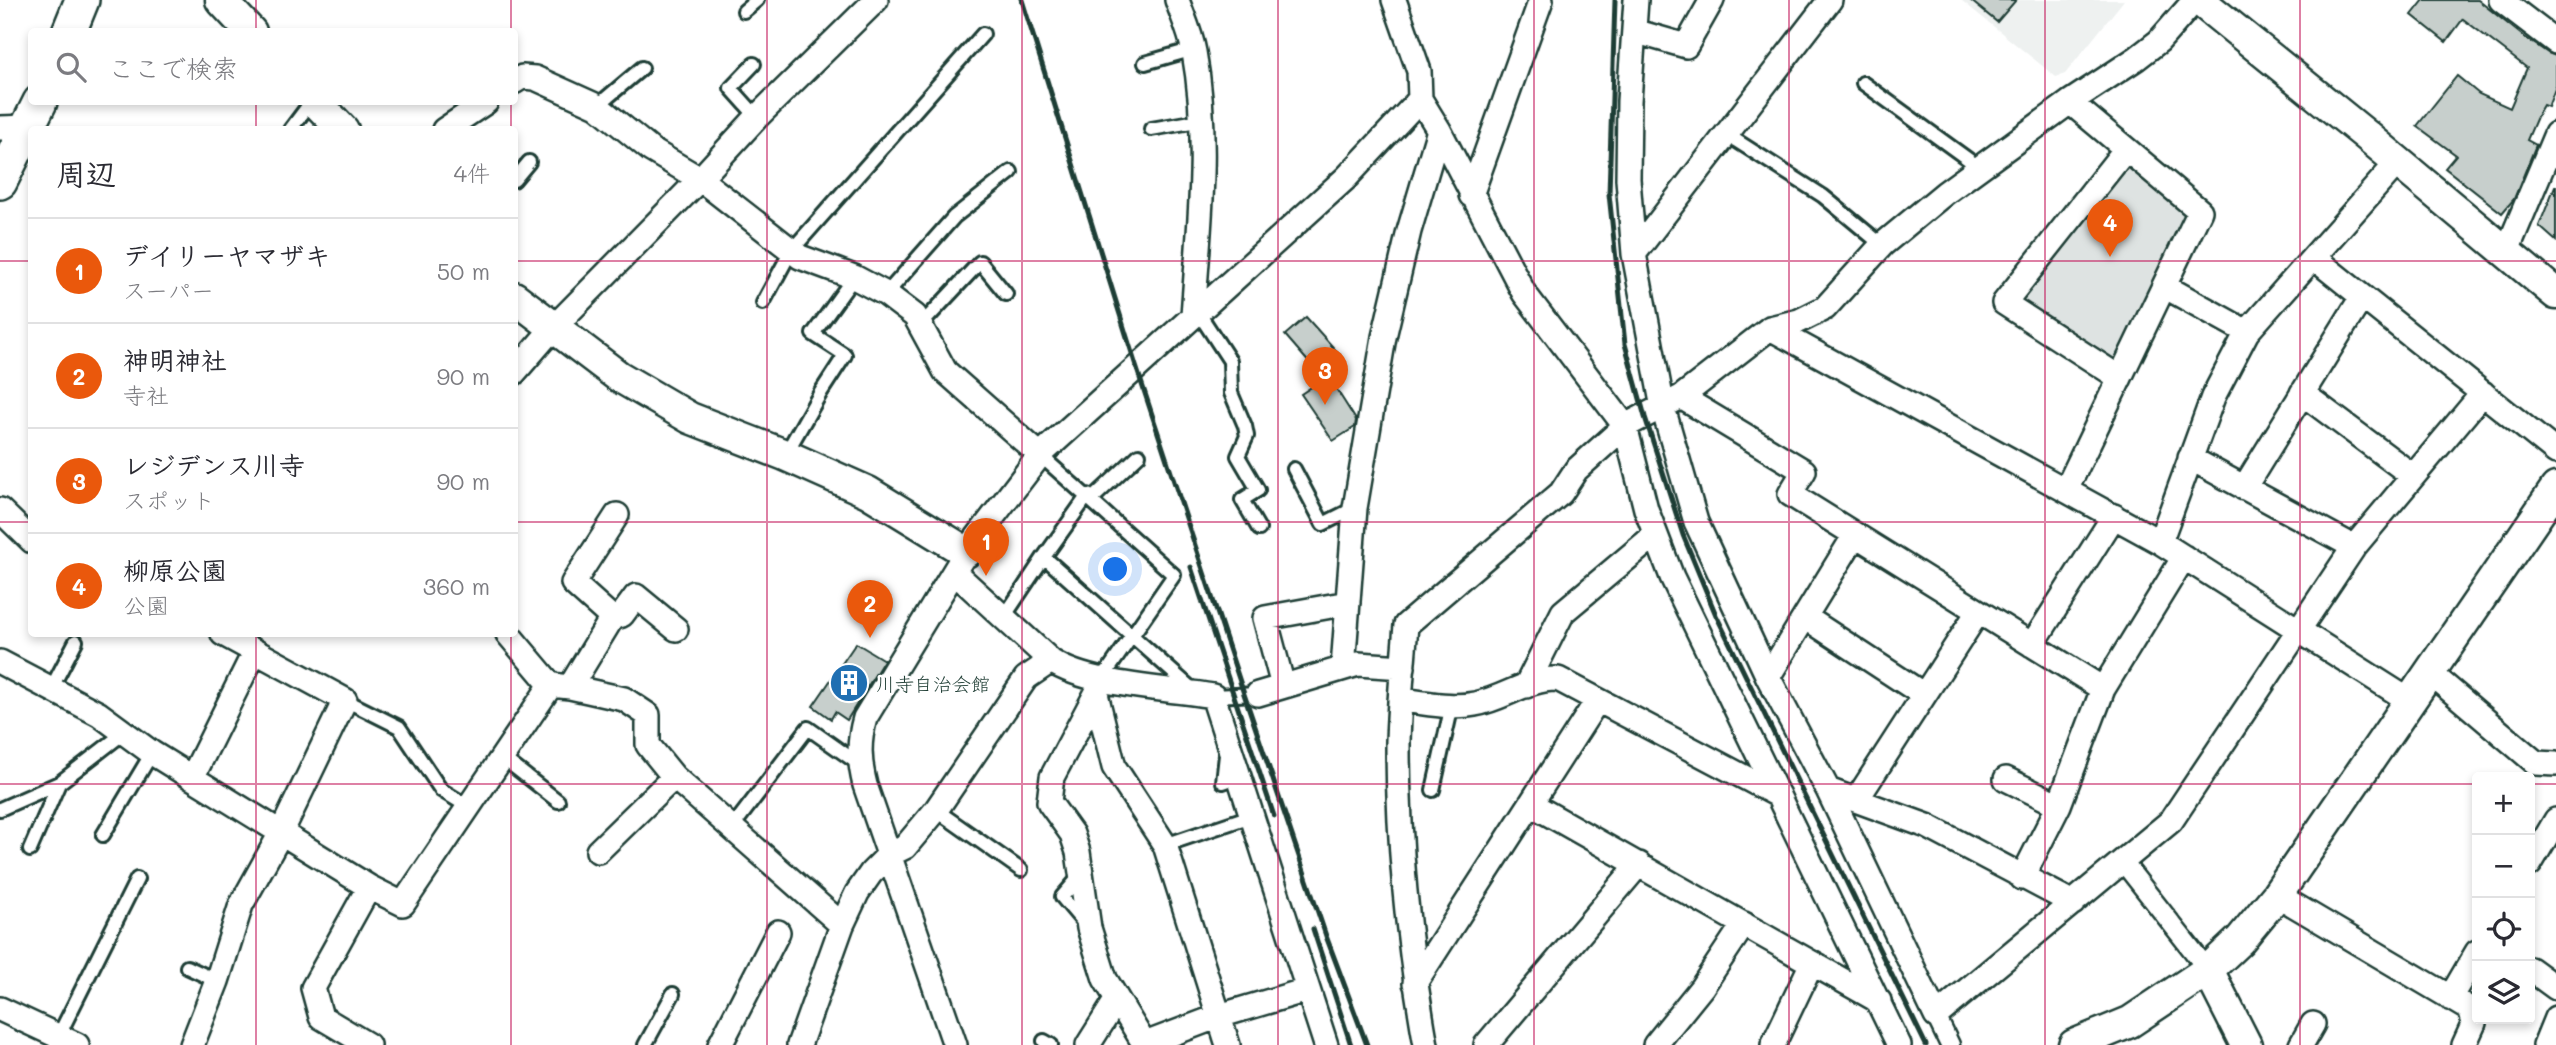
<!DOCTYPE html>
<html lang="ja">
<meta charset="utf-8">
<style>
:root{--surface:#fff;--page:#f2f2f3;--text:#2b2b33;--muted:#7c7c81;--line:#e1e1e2;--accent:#ea580c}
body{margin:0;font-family:Mali,"Klee One",sans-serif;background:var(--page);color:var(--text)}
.controls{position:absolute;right:21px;bottom:21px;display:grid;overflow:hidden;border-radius:7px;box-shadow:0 4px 10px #0003}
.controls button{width:63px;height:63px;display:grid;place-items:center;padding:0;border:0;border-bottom:2px solid var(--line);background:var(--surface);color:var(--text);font:35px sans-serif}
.you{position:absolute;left:1116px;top:570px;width:24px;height:24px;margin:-18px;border:5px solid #fff;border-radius:50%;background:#1a73e8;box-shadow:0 0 0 10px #1a73e833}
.badge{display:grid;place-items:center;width:46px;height:46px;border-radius:50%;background:var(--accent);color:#fff;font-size:23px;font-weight:700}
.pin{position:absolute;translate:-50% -58px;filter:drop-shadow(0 2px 4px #0008)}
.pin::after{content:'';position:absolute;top:37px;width:24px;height:21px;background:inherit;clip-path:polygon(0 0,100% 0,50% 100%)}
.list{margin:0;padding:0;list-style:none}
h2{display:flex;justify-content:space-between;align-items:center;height:91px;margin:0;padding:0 28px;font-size:30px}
h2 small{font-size:23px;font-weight:400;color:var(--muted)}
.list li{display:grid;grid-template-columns:46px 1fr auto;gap:21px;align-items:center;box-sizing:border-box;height:105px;padding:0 28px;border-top:2px solid var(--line)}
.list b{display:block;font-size:26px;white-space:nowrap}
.list p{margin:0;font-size:23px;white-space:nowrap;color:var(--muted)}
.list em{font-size:23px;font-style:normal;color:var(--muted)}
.icon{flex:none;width:38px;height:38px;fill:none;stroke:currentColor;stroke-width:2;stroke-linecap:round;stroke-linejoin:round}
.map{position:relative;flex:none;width:2556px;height:1045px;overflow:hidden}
.search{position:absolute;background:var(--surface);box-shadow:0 4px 10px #0003;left:28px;top:28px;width:490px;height:77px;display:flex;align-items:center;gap:18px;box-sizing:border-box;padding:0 24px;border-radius:7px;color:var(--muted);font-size:26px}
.panel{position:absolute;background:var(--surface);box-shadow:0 4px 10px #0003;left:28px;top:126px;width:490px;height:511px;border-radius:7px}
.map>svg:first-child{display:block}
</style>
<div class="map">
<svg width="2556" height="1045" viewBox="0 0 2556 1045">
<rect width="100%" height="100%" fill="#fff"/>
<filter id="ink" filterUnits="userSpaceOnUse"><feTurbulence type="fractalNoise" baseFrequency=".0143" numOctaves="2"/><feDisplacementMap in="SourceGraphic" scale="14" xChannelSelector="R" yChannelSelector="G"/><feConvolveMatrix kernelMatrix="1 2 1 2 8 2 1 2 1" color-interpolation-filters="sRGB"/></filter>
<g filter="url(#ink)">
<path fill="#eef1f0" d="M1961,0H2124L2065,74L2056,77Z"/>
<path fill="#dee3e2" stroke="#7e908b" stroke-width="2" d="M2126,149L2200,211L2120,378L2004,303Z"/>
<path fill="#c7cfcc" stroke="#1f3d34" stroke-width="2" d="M1970,0H2016L1997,22Z
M2424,0H2478L2523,36L2548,53L2556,56V86L2548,107L2543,105L2539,112L2527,140L2536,145L2514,199L2502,213L2445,168L2456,155L2417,126L2457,76L2479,94L2510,108L2527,68L2463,19L2446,42L2412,15Z
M2555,186H2556V241L2539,226Z
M1306,317L1340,355L1318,373L1285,335Z
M1328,376L1356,420L1355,427L1333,441L1301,394Z
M856,643L884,660L847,720L835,712L831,719L813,706Z"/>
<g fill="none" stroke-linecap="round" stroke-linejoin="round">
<g stroke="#1f3d34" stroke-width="18">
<path id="service" d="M744,11L757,0
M1145,63L1194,49
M754,64L731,88L757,117
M1863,83L1980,168
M597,106L642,68
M1151,129L1203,120
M290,130L311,102
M1726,134L1823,196L1882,245
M514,180L529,162
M886,294L954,217L1011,172
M763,303L791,251L983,34
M1198,312L1230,361L1231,393L1245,426L1247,436L1238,456L1258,490L1242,500L1259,529
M921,325L980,262L1006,294
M785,455L821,392L845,355L813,334L854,277
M1040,455L1174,575L1102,679
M1294,469L1323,524L1355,508
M1092,499L1139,455
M1044,557L1088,495
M1004,617L1044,557L1193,690
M52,687L76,641
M1213,696L1258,694
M345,700L399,727L441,790L469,807
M1226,755L1223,782L1240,776
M503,758L558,801
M1433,790L1452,705
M0,809L59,783L125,732
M936,810L1021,870
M731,829L808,728L859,764
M103,835L152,753
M1165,845L1254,815
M30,850L59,783
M1081,875L1062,897L1084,923
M187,967L217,981
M59,1035L137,879
M1044,1041L1051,1045
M645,1045L673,994"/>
</g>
<g stroke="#1f3d34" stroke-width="23">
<path id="pedestrian" d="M2123,862L2208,970
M1936,1016L1950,1045"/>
</g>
<g stroke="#1f3d34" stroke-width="28">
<path id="minor" d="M1177,0C1183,17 1191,34 1194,52C1210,139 1199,228 1193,316
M1394,0L1419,71L1420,99L1439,130L1524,293L1625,426L1646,509L1672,577L1899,1045
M1636,0L1629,101L1628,179L1634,254L1663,408L1696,522L1768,677L1828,790L1927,826L2073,903
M2501,0L2556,42
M1634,31L1686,46L1712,0
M514,82L522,77L535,78L597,106L651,150L700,179L800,257L854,277L886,294L915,316L945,371L1040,455
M0,128L30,127
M444,130L486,102
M1471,195L1541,0
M2506,253L2556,134
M1634,254L1830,0
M2314,258L2556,452
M2164,286L2247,332
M1770,328L1799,321L1825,308L1882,245L1945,193L2070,102L2137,58L2159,41L2195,0
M514,373L553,328L700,179L757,117L876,0
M2120,378L2004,303L2126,149
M2302,393L2413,476
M1681,397L1804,471L1790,494L2103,689
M2190,458L2354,547
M2244,488L2362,297
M2066,490L2200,211L2070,102
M0,510L32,541
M2160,542L2213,397L2247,332L2398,162
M1805,617L1924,695
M612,618L622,615L636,596L676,629
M2032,645L2114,516
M1051,661C1089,686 1166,688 1213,696L1326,1045
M0,662L99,714L152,753L369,887L403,904L551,685L508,634
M1343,668L1355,508L1384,337L1409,231L1439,130
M2429,672L2536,763L2556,764
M1768,677L1855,535
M1102,679L1096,694L1114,767L1165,845L1228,1045
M551,685L570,687L624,699L648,715V745L674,777L842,925
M1283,686L1265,618L1348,603
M1526,686L1563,612L1655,535
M570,687L612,618L573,583L617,515
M1096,694L1052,777L1049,802L1072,834L1078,852L1089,928L1105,979L1145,1045
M1258,694L1358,664L1403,667
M1400,700C1424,702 1451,709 1475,704C1504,699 1528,678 1558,679L1778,795
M192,778L255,651
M2006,779L2059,805
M1828,790L1936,1016L2171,821L2354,547L2483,393
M1857,799L1978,612
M1531,804L1879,1001
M598,851L674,777
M2530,864L2556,820
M2022,878L2059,805L2103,689L2184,557
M2277,895L2470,1009L2474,1023L2464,1045
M2530,969L2556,988
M1415,983L1597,701
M2450,998L2477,952
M0,1009L77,1045
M1145,1044L1219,1016L1307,990
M192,1045L217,981L241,905L281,833L345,700L223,634
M368,1045L321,1017L313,988L369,887
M720,1045L778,932
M799,1045L842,925L857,893L871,873L889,855L905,847L936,810L1026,678L1051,661L954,572
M955,1045L865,785C859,761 858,742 865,718L966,552L1040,455L1346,178L1420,99
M1088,1045L1117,999
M1426,1045C1408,945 1398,843 1398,742C1399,703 1403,664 1406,625L1561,493L1576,470L1625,426L1681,397L1770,328L2160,542L2410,701
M1486,1045L1639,864
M1655,1045L1702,987L1744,924
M1773,1045L1812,963
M2301,1045L2313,1024
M2545,1045L2556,1018"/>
</g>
<g stroke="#1f3d34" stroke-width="35">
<path id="tertiary" d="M221,0L251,32
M2199,0L2366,135L2556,294
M316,102L343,130
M514,297L618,376L690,418L785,455L868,492L966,552
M2208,970L2246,1045
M2074,1045L2130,1022L2208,970L2240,940L2277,895L2556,488"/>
</g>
<g stroke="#1f3d34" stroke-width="38">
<path id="secondary" d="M69,32L82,0
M0,182L40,102"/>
</g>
<use href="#service" stroke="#fff" stroke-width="12"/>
<use href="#pedestrian" stroke="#fff" stroke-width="18"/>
<use href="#minor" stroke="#fff" stroke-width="23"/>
<use href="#tertiary" stroke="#fff" stroke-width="30"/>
<use href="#secondary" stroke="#fff" stroke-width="33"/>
<path stroke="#1f3d34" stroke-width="5" d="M1022,0L1136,366L1244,694L1326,936L1367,1045
M1615,0L1609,194L1625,344L1645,417L1683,535L1716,615L1926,1045
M1191,567L1274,816
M1313,929L1351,1045"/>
</g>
</g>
<path fill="none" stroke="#c2185b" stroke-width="2" stroke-opacity="0.55" d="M256,0V32M511,0V32M767,0V1045M1022,0V1045M1278,0V1045M1534,0V1045M1789,0V1045M2045,0V1045M2300,0V1045M256,102V130M511,102V130M0,261H32M514,261H2556M0,522H32M514,522H2556M256,634V1045M511,634V1045M0,784H2477M2530,784H2556"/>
<defs>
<g id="building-disc" transform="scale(2.0125)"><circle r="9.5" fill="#1f6fb2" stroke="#fff"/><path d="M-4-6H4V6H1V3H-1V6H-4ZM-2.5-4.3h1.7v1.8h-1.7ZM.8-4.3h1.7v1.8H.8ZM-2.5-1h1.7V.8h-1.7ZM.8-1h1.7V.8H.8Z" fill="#fff"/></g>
</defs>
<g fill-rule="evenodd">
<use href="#building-disc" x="849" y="683"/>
</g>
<g text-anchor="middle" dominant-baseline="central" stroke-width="5" stroke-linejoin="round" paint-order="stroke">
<g font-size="19" fill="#1f3d34" stroke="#fff" text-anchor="start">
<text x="876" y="683">川寺自治会館</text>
</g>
</g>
</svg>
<div class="controls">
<button>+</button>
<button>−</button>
<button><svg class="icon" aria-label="locate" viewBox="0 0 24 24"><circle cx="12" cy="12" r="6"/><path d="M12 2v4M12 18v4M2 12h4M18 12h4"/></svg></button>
<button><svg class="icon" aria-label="layers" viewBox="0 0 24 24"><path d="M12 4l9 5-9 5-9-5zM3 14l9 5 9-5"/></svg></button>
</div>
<div class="you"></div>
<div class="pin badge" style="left:986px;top:576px">1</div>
<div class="pin badge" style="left:870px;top:638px">2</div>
<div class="pin badge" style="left:1325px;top:405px">3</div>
<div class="pin badge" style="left:2110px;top:257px">4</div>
<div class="search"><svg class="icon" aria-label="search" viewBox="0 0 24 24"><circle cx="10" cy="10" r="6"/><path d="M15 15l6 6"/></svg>ここで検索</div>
<section class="panel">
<h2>周辺<small>4件</small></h2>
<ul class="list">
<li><span class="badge">1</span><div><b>デイリーヤマザキ</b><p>スーパー</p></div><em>50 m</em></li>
<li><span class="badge">2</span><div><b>神明神社</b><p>寺社</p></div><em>90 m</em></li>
<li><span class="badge">3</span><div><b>レジデンス川寺</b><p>スポット</p></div><em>90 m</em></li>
<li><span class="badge">4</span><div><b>柳原公園</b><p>公園</p></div><em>360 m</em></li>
</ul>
</section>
</div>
